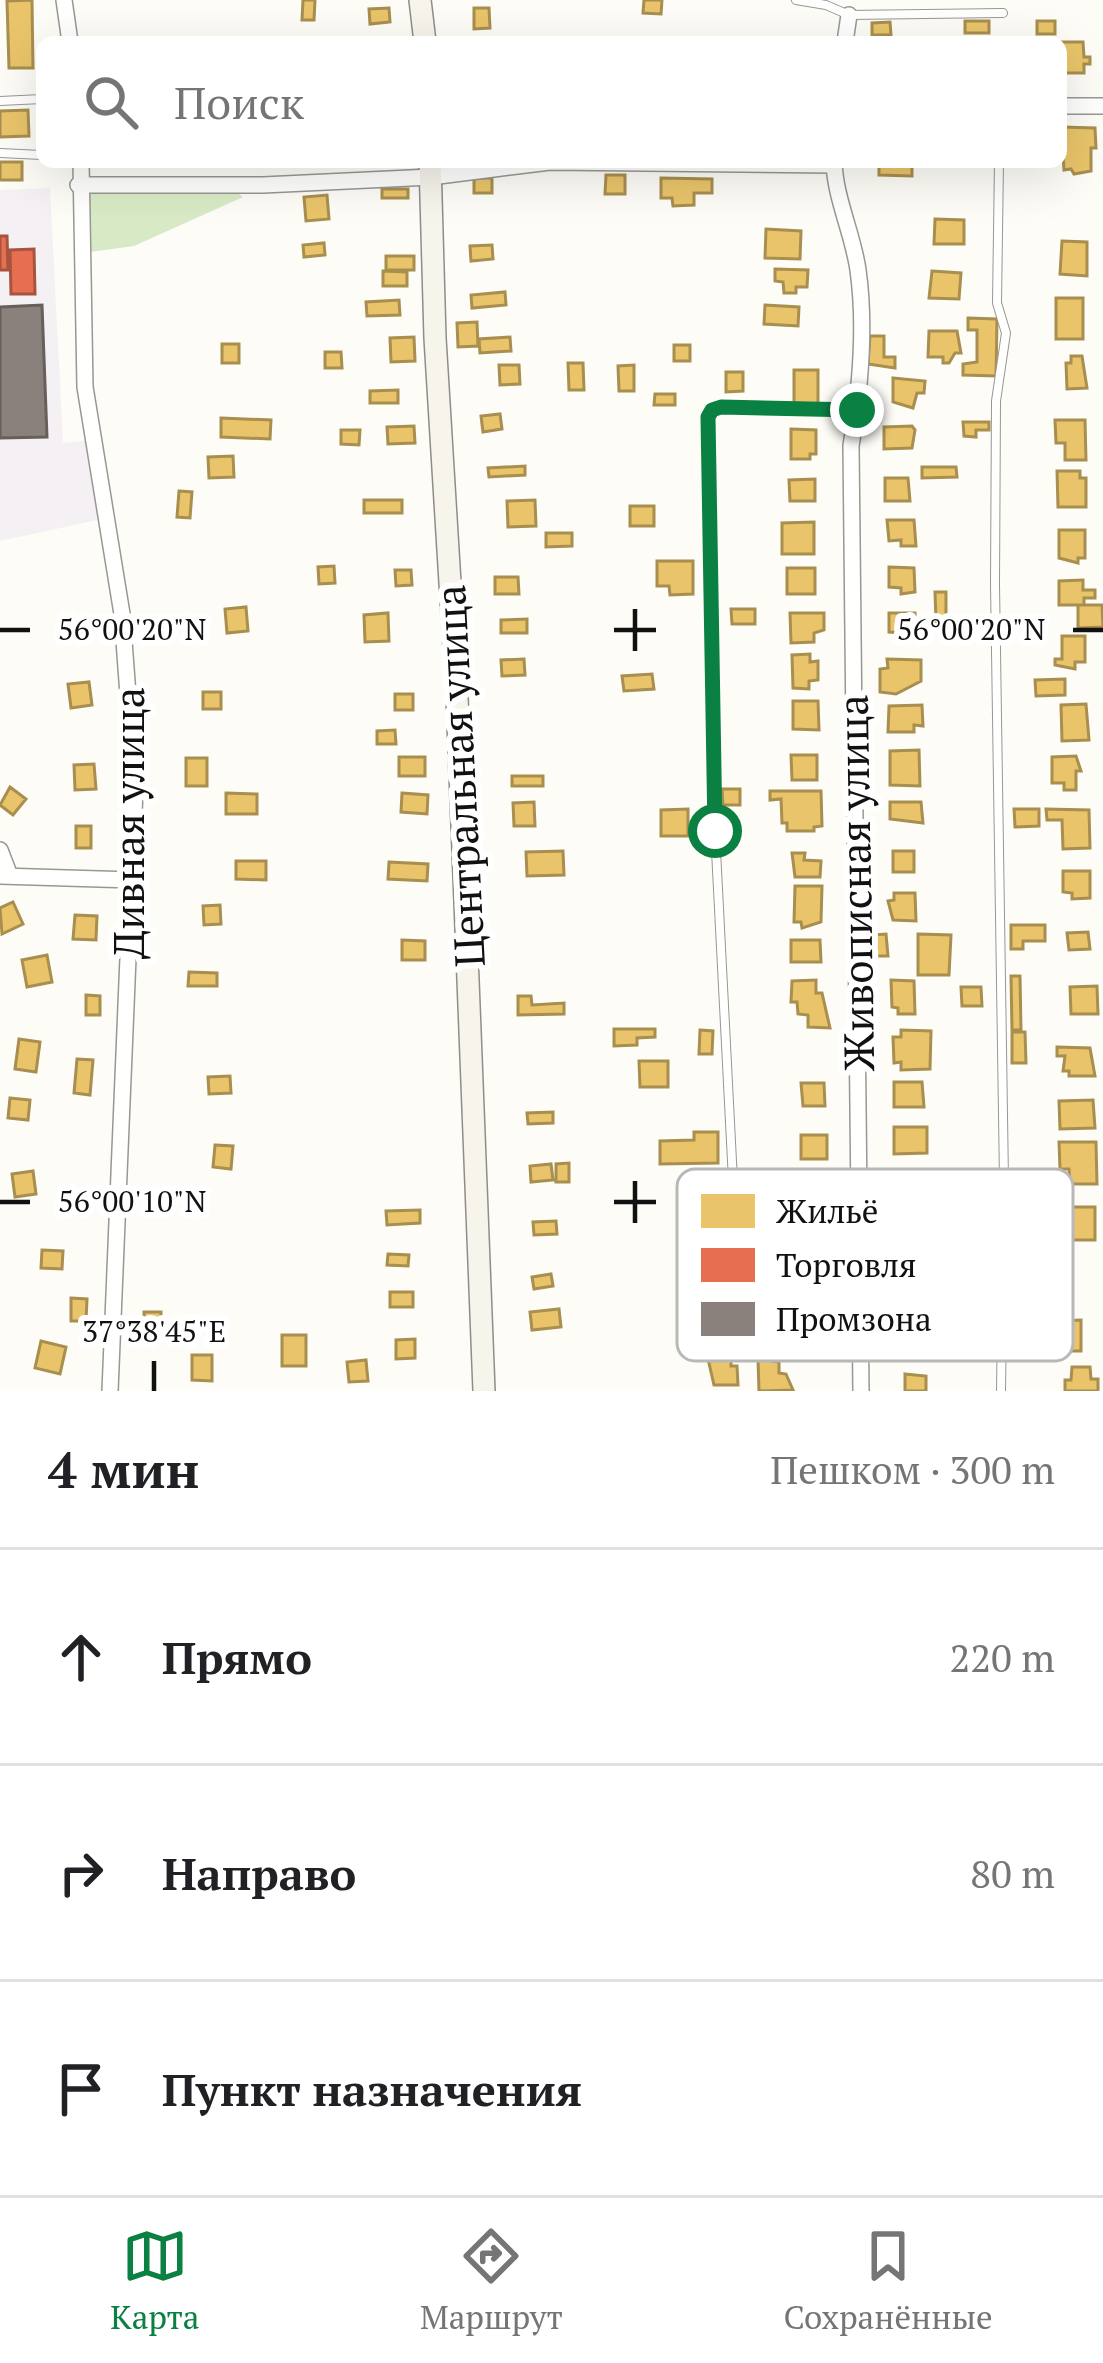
<!DOCTYPE html>
<html lang="ru">
<meta charset="utf-8">
<style>
:root{--surface:#fff;--page:#f6f6f6;--text:#202124;--muted:#757577;--line:#e0e0e0;--accent:#0b8043}
body{margin:0;font-family:"PT Serif",serif;background:var(--page);color:var(--text)}
.stop{position:absolute;width:36px;height:36px;margin:-27px;border:9px solid #0b8043;border-radius:50%;background:#fff}
.stop.end{background:#0b8043;border-color:#fff;box-shadow:0 3px 12px #0008}
.list{margin:0;padding:0;list-style:none}
h2{display:flex;justify-content:space-between;align-items:center;height:156px;margin:0;padding:0 48px;font-size:51px}
h2 small{font-size:39px;font-weight:400;color:var(--muted)}
.list li{display:grid;grid-template-columns:78px 1fr auto;gap:36px;align-items:center;box-sizing:border-box;height:216px;padding:0 48px;border-top:3px solid var(--line)}
.list b{display:block;font-size:45px;white-space:nowrap}
.list em{font-size:39px;font-style:normal;color:var(--muted)}
.icon{flex:none;width:66px;height:66px;fill:none;stroke:currentColor;stroke-width:2;stroke-linecap:round;stroke-linejoin:round}
.map{position:relative;flex:none;width:1103px;height:1391px;overflow:hidden}
.search{position:absolute;background:var(--surface);box-shadow:0 12px 48px #0002;left:36px;right:36px;top:36px;height:132px;display:flex;align-items:center;gap:30px;box-sizing:border-box;padding:0 42px;border-radius:18px;color:var(--muted);font-size:45px}
.sheet{height:804px;background:var(--surface)}
nav{display:flex;justify-content:space-around;align-items:center;box-sizing:border-box;height:168px;border-top:3px solid var(--line);background:var(--surface);font-size:33px;color:var(--muted)}
nav a{display:grid;justify-items:center;gap:6px}
nav .on{color:var(--accent)}
.map>svg:first-child{display:block}
</style>
<div class="map">
<svg width="1103" height="1391" viewBox="0 0 1103 1391">
<rect width="100%" height="100%" fill="#fdfcf7"/>
<path fill="#f5f0f3" d="M50,188L63,443L90,440L102,519L0,541V190Z"/>
<path fill="#d8eac5" d="M229,187L243,197L134,246L83,253L82,189Z"/>
<path fill="#e9c46a" stroke="#a88e4f" stroke-width="3" d="M32,0L33,68H9L7,1Z
M303,0H315L314,20H302Z
M644,0H662L661,14L643,13Z
M389,8L390,22L370,24L369,9Z
M474,8H489L490,28L474,29Z
M965,21H989V33H965Z
M1037,21H1055V34H1037Z
M890,22L891,35H872V23Z
M1062,42H1083L1084,57H1090V64H1084V73H1063Z
M28,110L29,136L0,137V111Z
M1061,127L1095,128L1096,148H1091V171L1074,174L1071,169L1064,170Z
M0,162H22V180H0Z
M879,162H912V176L879,175Z
M606,175H625V194H605Z
M474,178H492V193H474Z
M661,178L712,179V193H694V205L673,206L672,198H661Z
M382,189H408V198H382Z
M327,195L329,219L306,221L304,197Z
M935,219L964,220V244H934Z
M766,229L801,231L800,259L765,258Z
M1062,241L1087,242V276L1060,274Z
M324,243L325,255L304,257L303,245Z
M492,245L493,259L471,261L470,246Z
M386,256H414V270H386Z
M775,269L808,270L807,287H796V293H784L783,282L775,281Z
M383,271L407,272V286H383Z
M932,271L961,273L959,299L929,298Z
M505,292L506,305L472,308L471,295Z
M1056,298H1083V339H1056Z
M399,300L400,315L367,316L366,302Z
M765,305L799,307L798,326L764,324Z
M968,318L997,319L996,376L963,375V364L977,362V330H968Z
M477,322L478,346L458,347L457,323Z
M929,331H957L961,353H955L949,363H943V357H928Z
M870,336H884V357H895V368L868,364Z
M414,337L415,361L391,362L390,338Z
M510,337L511,351L480,353L479,339Z
M222,344H239V363H222Z
M674,345H690V361H674Z
M325,352H341L342,368H325Z
M1071,356H1082L1087,388L1067,389L1066,363H1071Z
M568,363H583L584,390H569Z
M499,365H519L520,384L500,385Z
M634,365V391H619L618,366Z
M794,370H818V404L794,403Z
M726,372H743V391L726,392Z
M893,378L925,381L924,393H917L913,408L893,402Z
M398,390V403H370V391Z
M655,394H675V405H654Z
M500,414L502,429L483,432L481,416Z
M221,418L271,420L270,439L221,437Z
M1055,420H1085L1086,460H1065V443H1056Z
M963,422H989V430H976V437L964,436Z
M414,426L415,443L388,444L387,427Z
M912,426L915,430L912,448L884,449V427Z
M791,429L816,430V454H810V459H791Z
M341,430H360L359,445L341,444Z
M233,456L234,477L209,478L208,457Z
M525,466V475L489,477L488,468Z
M922,467H956L957,477L922,478Z
M1057,471H1080V478H1086V507H1058Z
M885,478H908L910,501H885Z
M815,479V501H790L789,480Z
M179,491L192,492L190,518L177,517Z
M364,500H402V513H364Z
M535,500L536,526L508,527L507,501Z
M630,506H654V526H630Z
M887,520H914L916,546H901V540L889,541Z
M814,522V554H782V523Z
M1059,530H1085V558H1078V563L1059,558Z
M546,533H572V546L546,547Z
M657,561H693V594L670,595L669,586H657Z
M334,566L335,583L319,584L318,567Z
M889,567L914,568L915,592L901,594V588L889,587Z
M787,568H815V594H787Z
M395,570H411L412,585L396,586Z
M495,577H518L519,594H495Z
M1083,580V590H1095V598H1084V605H1059V581Z
M935,592H946V620L936,621Z
M1078,605H1102L1103,627L1078,628Z
M246,607L248,631L227,633L225,609Z
M731,609H755V624H732Z
M388,613L389,641L365,642L364,615Z
M790,613H824V630L814,633V642L791,643Z
M889,613H915L916,637L902,639V633L889,632Z
M527,619V633H501V620Z
M1062,636H1085V662H1075V669L1055,665V659H1062Z
M810,654V662L818,661V680L809,681V689L793,688L792,655Z
M524,659L525,675L502,676L501,660Z
M887,659L921,660V681L896,694L880,692V669L888,668Z
M652,674L654,689L624,691L622,676Z
M1065,679V695L1036,696L1035,680Z
M89,682L92,705L71,708L68,684Z
M203,692H221V709H203Z
M395,694H413V710H395Z
M793,701H818L819,730L793,729Z
M1086,704L1089,740L1062,741L1061,705Z
M922,705L923,726L914,725V732H888L889,706Z
M395,730L396,744H377V731Z
M919,750L920,786L890,785V751Z
M791,755H817V780H792Z
M1076,756L1081,771H1076V790H1064V783H1052V757Z
M399,757H425V776H399Z
M186,758H207V786H186Z
M94,764L96,789L75,790L74,765Z
M512,776H543V786H512Z
M10,787L26,799L13,815L0,805Z
M722,789H740V805H723Z
M770,791H821L822,826L814,827V831H787V823H782L781,799L770,800Z
M226,793L257,794V814H226Z
M402,793L428,795L427,814L401,812Z
M534,802L535,826H514L513,803Z
M890,802H921L923,823L890,819Z
M688,809V836H661V810Z
M1014,809H1039V826L1015,827Z
M1046,809L1089,810L1090,848L1063,849L1062,820H1047Z
M76,826H91V848H76Z
M563,851L564,875L527,876L526,852Z
M893,851H914V872H893Z
M792,853H805L804,860L821,861L820,877H795Z
M236,861H266V880L236,879Z
M389,862L428,864L427,881L388,879Z
M1063,871H1090V898L1072,899V893L1063,892Z
M795,886H822L821,922L802,928L801,922H794Z
M894,893H915L916,921L893,920L888,901L894,900Z
M13,902L23,924L2,934L0,908Z
M220,905L221,924L204,925L203,906Z
M75,915L97,916L96,940L73,939Z
M1011,925H1045V941H1023V949H1011Z
M1088,932L1090,949L1069,950L1067,933Z
M886,934L888,956H873V935Z
M918,934L951,935L949,975H918Z
M402,940L425,941V960H402Z
M791,940H820L821,962H791Z
M47,955L52,982L27,987L22,960Z
M189,972L217,973V986H188Z
M1011,976H1020L1021,1030H1012Z
M816,980V993H822L830,1028L808,1027V1015L798,1014L797,1002H791L792,981Z
M891,980L914,981L915,1014H898V1008L892,1007Z
M1097,986L1098,1014H1071L1070,987Z
M961,987H981L982,1006H962Z
M86,995L100,996V1015H86Z
M518,996H531L532,1005L564,1003V1014L518,1015Z
M614,1029H655V1037L637,1038V1045L614,1046Z
M700,1030L713,1031L712,1054H699Z
M901,1030L931,1031L930,1069L901,1070V1062L894,1063L893,1037H901Z
M1012,1032H1025L1026,1063H1012Z
M19,1039L40,1042L36,1072L15,1069Z
M1057,1047L1090,1048L1095,1076H1069V1071H1063L1065,1056H1057Z
M77,1059L93,1060L90,1095L74,1093Z
M639,1061H668V1087H640Z
M230,1076L231,1093L209,1094L208,1077Z
M894,1082H922L924,1107H894Z
M801,1083H824L825,1106H803Z
M10,1098L30,1100L28,1120L8,1118Z
M1093,1100L1095,1128L1060,1129L1059,1101Z
M553,1112V1123L528,1124L527,1113Z
M894,1127H927V1153L894,1154Z
M694,1132H718V1163L660,1164V1141L694,1140Z
M801,1135H827V1159H801Z
M1059,1142H1096L1097,1184H1070L1069,1169H1060Z
M215,1145L233,1146L231,1169L213,1167Z
M569,1163V1182H556V1164Z
M551,1164L553,1180L531,1182L530,1166Z
M33,1171L36,1194L15,1197L12,1174Z
M1061,1207H1095V1240H1061Z
M420,1210V1223L387,1225L386,1211Z
M556,1221L557,1234L534,1235L533,1222Z
M42,1250L63,1251L62,1269L41,1268Z
M388,1254L409,1255L408,1266L387,1265Z
M551,1274L553,1286L534,1289L532,1277Z
M390,1292H413V1307H390Z
M71,1298L87,1299L86,1321H71Z
M559,1309L561,1327L532,1330L530,1312Z
M144,1312H161V1331L144,1330Z
M1081,1320V1351H1055V1321Z
M282,1335H306V1366H282Z
M415,1339V1358L396,1359V1340Z
M41,1341L66,1347L60,1374L35,1368Z
M697,1341H731V1366H737L738,1385H714L708,1359H697Z
M192,1355H212V1381L192,1380Z
M758,1359L779,1362V1373L786,1374L793,1390L759,1391Z
M366,1360L368,1381L349,1382L347,1362Z
M1072,1367H1090L1091,1379H1098V1391H1065V1380H1071Z
M905,1374L926,1376V1391H905Z"/>
<path fill="#e76f51" stroke="#a7533e" stroke-width="3" d="M0,236H7L8,270H0Z
M34,249L35,294H11L10,250Z"/>
<path fill="#8a817c" stroke="#665f5c" stroke-width="3" d="M42,305L47,437L0,438V307Z"/>
<g fill="none" stroke-linecap="round" stroke-linejoin="round">
<g stroke="#979795" stroke-width="10">
<path id="lane" d="M796,0L826,5L849,15L1003,13
M0,101L42,99
M0,153L42,155
M999,162L997,303L1006,333L996,401L995,584L1004,1181L1001,1391
M855,409L721,407L712,410L708,417L715,831L734,1200L738,1210L748,1213L856,1218"/>
</g>
<g stroke="#979795" stroke-width="18">
<path id="street" d="M64,0L70,42
M845,42L849,15
M1061,106H1103
M81,162L85,387L122,614L135,789L110,1391
M550,162L833,165
M834,162C835,198 853,234 858,270C866,327 860,391 851,446L861,1391
M78,185H263L431,177L550,162
M0,850L10,876
M0,876L133,880"/>
</g>
<g stroke="#8e8d8b" stroke-width="24">
<path id="secondary" d="M420,0L425,42
M430,162L435,338L457,697L484,1391"/>
</g>
<use href="#lane" stroke="#fffffe" stroke-width="8"/>
<use href="#street" stroke="#fffffe" stroke-width="15"/>
<use href="#secondary" stroke="#f6f4eb" stroke-width="21"/>
</g>
<g fill="none" stroke-linecap="round" stroke-linejoin="round">
<path stroke="#0b8043" stroke-width="15" d="M715,831L708,417L712,410L721,407L857,410"/>
</g>
<path fill="none" stroke="#111" stroke-width="4.5" d="M635,609V651M0,630H30M614,630H656M1073,630H1103M635,1181V1223M0,1202H30M614,1202H656M154,1361V1391"/>
<g text-anchor="middle" dominant-baseline="central" stroke-width="12" stroke-linejoin="round" paint-order="stroke">
<g font-size="42" fill="#111" stroke="#fff">
<text transform="translate(459 776) rotate(-93)">Центральная улица</text>
<text transform="translate(128 823) rotate(-90)">Дивная улица</text>
<text transform="translate(855 883) rotate(-91)">Живописная улица</text>
</g>
</g>
<rect x="677" y="1169" width="396" height="192" rx="18" fill="#fff" stroke="#b8b8b8" stroke-width="3"/>
<rect x="701" y="1194" width="54" height="34" fill="#e9c46a"/>
<rect x="701" y="1248" width="54" height="34" fill="#e76f51"/>
<rect x="701" y="1302" width="54" height="34" fill="#8a817c"/>
<g font-size="33" fill="#111">
<text x="776" y="1223">Жильё</text>
<text x="776" y="1277">Торговля</text>
<text x="776" y="1331">Промзона</text>
</g>
<g font-size="30" text-anchor="middle" fill="#111" stroke="#fff" stroke-width="12" stroke-linejoin="round" paint-order="stroke">
<text x="132" y="640">56°00'20"N</text>
<text x="971" y="640">56°00'20"N</text>
<text x="132" y="1212">56°00'10"N</text>
<text x="154" y="1342">37°38'45"E</text>
</g>
</svg>
<div class="stop" style="left:715px;top:831px"></div>
<div class="stop end" style="left:857px;top:410px"></div>
<div class="search"><svg class="icon" aria-label="search" viewBox="0 0 24 24"><circle cx="10" cy="10" r="6"/><path d="M15 15l6 6"/></svg>Поиск</div>
</div>
<section class="sheet">
<h2>4 мин<small>Пешком · 300 m</small></h2>
<ul class="list">
<li><svg class="icon" aria-label="ahead" viewBox="0 0 24 24"><path d="M12 20V5M6 11l6-6 6 6"/></svg><div><b>Прямо</b></div><em>220 m</em></li>
<li><svg class="icon" aria-label="right" viewBox="0 0 24 24"><path d="M7 20v-9h11M14 6l5 5-5 5"/></svg><div><b>Направо</b></div><em>80 m</em></li>
<li><svg class="icon" aria-label="arrive" viewBox="0 0 24 24"><path d="M6 21V4h12l-3 4 3 4H6"/></svg><div><b>Пункт назначения</b></div></li>
</ul>
</section>
<nav>
<a class="on"><svg class="icon" aria-label="map" viewBox="0 0 24 24"><path d="M3 6l6-2 6 2 6-2v14l-6 2-6-2-6 2zM9 4v14M15 6v14"/></svg>Карта</a>
<a><svg class="icon" aria-label="directions" viewBox="0 0 24 24"><path d="M12 3l9 9-9 9-9-9zM9 14v-3h6M13 9l2 2-2 2"/></svg>Маршрут</a>
<a><svg class="icon" aria-label="saved" viewBox="0 0 24 24"><path d="M7 4h10v16l-5-4-5 4z"/></svg>Сохранённые</a>
</nav>
